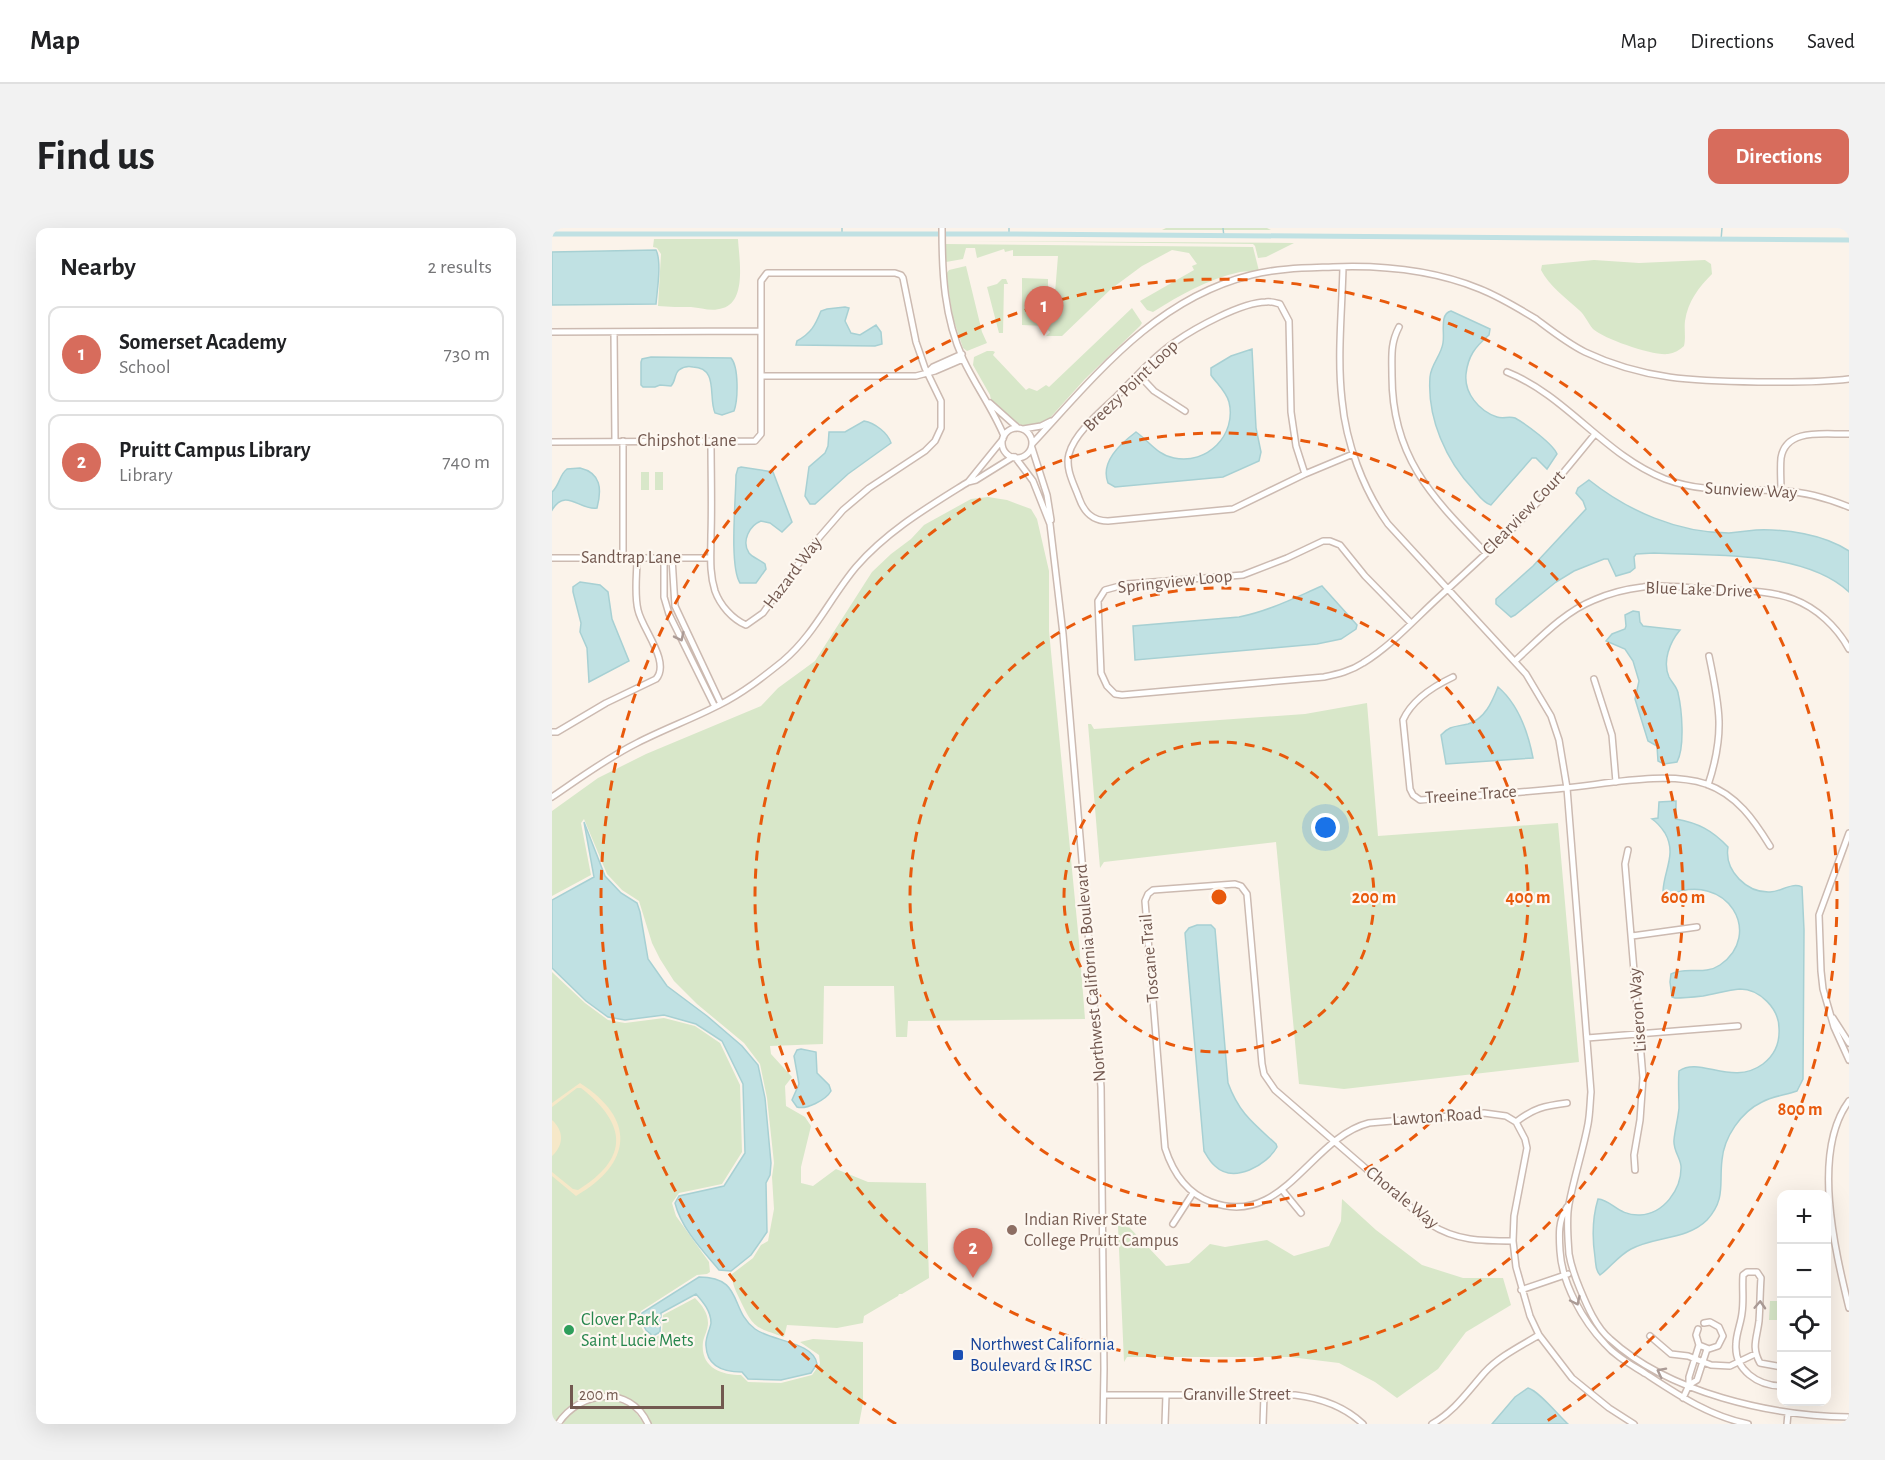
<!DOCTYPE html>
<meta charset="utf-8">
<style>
:root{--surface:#fff;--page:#f2f2f2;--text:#202124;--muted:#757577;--line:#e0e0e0;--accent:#d76c5c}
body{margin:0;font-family:"Alegreya Sans",sans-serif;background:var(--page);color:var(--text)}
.controls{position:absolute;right:18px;bottom:18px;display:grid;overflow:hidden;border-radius:12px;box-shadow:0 6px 24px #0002}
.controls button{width:54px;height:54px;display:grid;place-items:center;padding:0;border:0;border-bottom:2px solid var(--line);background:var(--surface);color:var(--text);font:30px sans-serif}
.scale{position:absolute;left:18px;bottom:15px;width:154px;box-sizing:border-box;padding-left:6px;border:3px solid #735950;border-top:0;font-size:16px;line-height:21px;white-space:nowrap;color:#735950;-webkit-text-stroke:4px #fdf7f0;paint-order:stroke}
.you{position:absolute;left:774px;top:600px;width:21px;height:21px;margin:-15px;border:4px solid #fff;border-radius:50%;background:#1a73e8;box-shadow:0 0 0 9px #1a73e833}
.badge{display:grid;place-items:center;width:39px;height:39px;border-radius:50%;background:var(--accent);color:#fff;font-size:20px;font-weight:700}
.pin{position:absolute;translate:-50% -50px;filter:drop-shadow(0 2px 3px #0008)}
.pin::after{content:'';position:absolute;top:32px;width:21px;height:18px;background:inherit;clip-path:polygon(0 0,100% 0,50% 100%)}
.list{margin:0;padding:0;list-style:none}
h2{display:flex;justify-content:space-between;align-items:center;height:78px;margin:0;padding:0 24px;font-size:26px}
h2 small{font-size:20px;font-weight:400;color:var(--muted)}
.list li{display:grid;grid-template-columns:39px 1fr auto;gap:18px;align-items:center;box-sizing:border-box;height:96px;margin:0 12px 12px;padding:0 12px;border:2px solid var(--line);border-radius:12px}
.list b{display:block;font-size:22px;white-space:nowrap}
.list p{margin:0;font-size:20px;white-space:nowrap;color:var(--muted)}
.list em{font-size:20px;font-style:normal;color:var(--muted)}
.icon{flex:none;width:33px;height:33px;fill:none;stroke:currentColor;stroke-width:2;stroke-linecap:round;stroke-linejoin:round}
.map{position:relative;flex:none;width:1297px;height:1196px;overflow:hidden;border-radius:12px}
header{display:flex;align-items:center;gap:36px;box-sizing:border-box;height:84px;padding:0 30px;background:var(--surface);border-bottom:2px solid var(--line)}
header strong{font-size:28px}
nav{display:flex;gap:33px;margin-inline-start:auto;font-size:21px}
.intro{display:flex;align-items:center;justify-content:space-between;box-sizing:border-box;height:144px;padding:0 36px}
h1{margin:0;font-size:42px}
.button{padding:15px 27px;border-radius:12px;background:var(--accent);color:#fff;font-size:21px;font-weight:700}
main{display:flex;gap:36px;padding:0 36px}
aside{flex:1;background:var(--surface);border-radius:12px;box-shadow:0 6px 24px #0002}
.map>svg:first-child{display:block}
</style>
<header>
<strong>Map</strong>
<nav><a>Map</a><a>Directions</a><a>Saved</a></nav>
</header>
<div class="intro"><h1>Find us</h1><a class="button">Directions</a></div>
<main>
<aside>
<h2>Nearby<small>2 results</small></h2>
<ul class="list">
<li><span class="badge">1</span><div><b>Somerset Academy</b><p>School</p></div><em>730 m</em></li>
<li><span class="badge">2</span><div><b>Pruitt Campus Library</b><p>Library</p></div><em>740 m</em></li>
</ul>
</aside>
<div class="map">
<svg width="1297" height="1196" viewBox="0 0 1297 1196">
<rect width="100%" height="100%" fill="#fbf3ea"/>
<path fill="#d8e7c9" d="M614,0H715L719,2H610Z
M102,11H186C187,30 195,73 171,80C160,84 150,80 139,79C128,79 117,79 106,78L109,26L105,20L101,19Z
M413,13L742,15L714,29L706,30L703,18L701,16Z
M393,16L701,19L707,43C700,44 694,43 688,44C656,51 628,67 601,84L595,82L588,73L642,42L640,38L645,36L637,25L620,22L590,38L559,61L510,108H494L498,104L495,101L496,65L494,98L470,97V50L496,51V65H503L506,28H461V22L453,24L452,21L425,30L423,20H414L411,31L394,34Z
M1042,32L1087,35L1153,32L1159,36L1160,46C1147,59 1136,73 1133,93C1132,101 1134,109 1132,118C1128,122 1122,125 1116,126C1101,128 1052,111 1041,101C1036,95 1033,87 1027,82C1014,70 997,58 989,42L990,37Z
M414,38L430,104L435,115L415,123L411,120L401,90L394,46L397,42Z
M450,51H454L456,56H452L451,105H447L435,59L445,56Z
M580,80L590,95L588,98L533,151L496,192L489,195L471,198C460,192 440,181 438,167L421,137L422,129L435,123H441L443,124L441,127L474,162L477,160L485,163L494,157L497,159Z
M89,244H97V262H89Z
M103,244H111V262H103Z
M436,269L455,272L479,281L485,291L497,343V403L527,714L533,791L356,793L355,809H344L342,758H272L271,816L218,818L219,826L240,849L233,858L234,878L253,889L259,898L249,939V955L261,958L284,941L316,954L374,955L377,1050L350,1066H347L346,1068L312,1088L311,1095L285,1100L235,1097L232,1109C204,1099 202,1101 189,1074C184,1063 180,1057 180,1046L201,1030L209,1017L216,1013L222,981L220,949L222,935L215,870L208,836L192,815L145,776L122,753L108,731L100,715L87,673L70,662L55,646L32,591L29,595L39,647L0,668V583L46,550L94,526L209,478L226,460L263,433L320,344L339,326L359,311L372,297L419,271Z
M815,475L826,608L1006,595L1027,834L792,861L747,856L724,614L552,634L548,640L536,496H539L542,501L753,486Z
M0,744L33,775L56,792L73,795L112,790L143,798L168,815L188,857L190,924L170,956L127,965L120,975L124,988L157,1034L158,1044L155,1046L145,1047L89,1083L85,1091L92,1104L100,1111L110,1106L111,1087L143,1070C150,1077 156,1085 156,1095C156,1102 152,1108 151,1114C148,1139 169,1147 189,1147L196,1154L229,1155L260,1147L268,1136L267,1127L248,1114L261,1111L311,1114V1175L307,1196H99C78,1152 26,1157 2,1196H0Z
M790,971L824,1002L870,1037L911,1050H951L959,1077L914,1104L886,1141L845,1170L823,1154L787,1135L738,1129H575L572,1134L566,998H576L614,1038L637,1035L658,1016L673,1019L715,1012L742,1028L777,1018L789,993Z
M1218,1073H1226V1092H1217Z
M55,1171C73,1173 83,1181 92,1196H11C20,1180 37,1173 55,1171Z"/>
<path fill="#f6e8c8" d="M28,855C84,891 81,935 24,968L0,948V944L21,961L26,962C78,930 75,896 29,860H25L0,879V875Z
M0,892C12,903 12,917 0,928Z"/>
<path fill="#c0e1e3" stroke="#a7d0d3" stroke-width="1.5" d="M104,22C110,34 105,63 104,76L0,77V24Z
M293,79L297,80L293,93L299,105L308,107L324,97L329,104L330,116L323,118L244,117L245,113C259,105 263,98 269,83L275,81Z
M899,83L938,101L937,107C923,119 916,128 914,146C912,165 927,183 945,189C951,191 957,188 963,190C974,196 1001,216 1005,226L995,241L984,230H980L939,277C932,275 927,268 922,262C894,233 875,190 878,149C879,136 889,128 891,115C893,105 887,86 899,83Z
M700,121L704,200L709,224L707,233L671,249L563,259L556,255C548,234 568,216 584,204C597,213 605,227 622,230C655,237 685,207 677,174C674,163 665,156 659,147V140L679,128Z
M99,129L179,130C187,139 186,172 182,183L170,187L163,185C156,169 167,140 141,139C137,138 131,139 127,142C122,146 124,153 119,158L108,157L103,159H91L89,157V134L90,131Z
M312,193C323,195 336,205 339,215L296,246L263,276H258L253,268L257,239L273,225L276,218L277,204H293Z
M189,239L221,244L240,294L230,304L218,295L209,293C198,297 189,313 197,325C200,329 208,332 213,336L214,341L204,355H188C177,338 184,270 184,247L186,240Z
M28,240C49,245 50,261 45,280C28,283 14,259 0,282V264C8,257 7,247 15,241Z
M1037,252C1076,283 1126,305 1177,305C1186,304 1195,303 1204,302C1234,301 1271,306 1297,323V364C1252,322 1160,328 1102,325L1084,326L1082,329L1083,340L1078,344L1064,348L1056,331H1052L1022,343L1004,354L963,387L959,389L944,376V371L981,338L1034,281L1031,273L1024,265L1026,260Z
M28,354L48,357L56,364L60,391L77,433L37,454L35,420L28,404L29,395L21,364V359Z
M770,358L805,397L804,401L789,411L765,416L583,432L581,398L687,389C717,383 742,370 770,358Z
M1081,383L1087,384L1088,394L1091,398L1128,402C1118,414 1110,433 1117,449C1120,455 1125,459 1126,465C1130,482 1133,519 1125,534L1112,536L1106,533L1105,518L1096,513L1083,471L1087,453L1081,433L1073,421L1054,413L1060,406L1073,401L1074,398L1073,387Z
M946,459C966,476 976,504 981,530L894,536L889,507C898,497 904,499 916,496C933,491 940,474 946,459Z
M1124,573V591C1146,595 1160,602 1176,619C1172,643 1195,665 1218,664C1229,664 1239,654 1250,659L1252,702L1251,851L1245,863C1234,867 1221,868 1210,874C1189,884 1172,909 1170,932C1167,956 1174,971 1155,992C1135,1012 1103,1008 1079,1021C1066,1028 1059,1039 1048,1047C1043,1042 1044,1036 1043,1029C1040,1009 1040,991 1046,971C1060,972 1066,988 1088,987C1111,986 1130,962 1129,938C1128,929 1121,922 1122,912C1123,901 1126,891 1127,880C1127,868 1126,855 1127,843C1148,828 1180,859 1211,836C1223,827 1228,815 1227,800C1227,781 1208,761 1188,761C1176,762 1163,766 1151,768C1142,769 1132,770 1123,770L1120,769L1118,754L1119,746C1135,738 1152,748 1168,737C1212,707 1176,642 1117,667L1111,663C1112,642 1125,626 1113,605C1109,599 1106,595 1100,591L1106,590L1107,574Z
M32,594L53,648L69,665L85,675L88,684L96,731L115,758L155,788L190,818L206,837L213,870L219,935L218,947L214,955L215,1004L199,1027L179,1043L167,1042C151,1023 129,1000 123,975L127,968L172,958L193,925L191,856L170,813L144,796L112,787L73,792L56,789L34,773L0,740V672L42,649Z
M645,697H659L663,701L676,855C687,885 701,895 724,916L725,919C715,937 682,956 663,938C658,934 655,928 652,923L633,705L637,700Z
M249,821L264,824L265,845L277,857L279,863C274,872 254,882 245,879L240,872L247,856L242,828L245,822Z
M147,1049C192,1049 177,1082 203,1101C219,1113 262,1114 265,1136L259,1145L229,1152L196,1151L190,1144C172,1144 155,1139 154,1118C153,1110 158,1102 159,1095C159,1083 151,1074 144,1066L109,1085L108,1104L101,1108L94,1102L88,1091L90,1085Z
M976,1160C987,1163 1006,1187 1016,1196H940L963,1169Z"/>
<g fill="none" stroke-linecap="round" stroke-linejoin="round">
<path stroke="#a7d0d3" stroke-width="1.5" d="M671,0L672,9
M457,6V0
M290,7V0
M1169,12L1170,0"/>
<path stroke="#c0e1e3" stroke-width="5" d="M0,6H457L1297,12"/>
<g stroke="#ccbab1" stroke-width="8">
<path id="minor" d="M390,0C390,45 392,89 411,131C423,157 441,181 452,208
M791,39C790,83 785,129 790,172C794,215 811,261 836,296L974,446L999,488L1007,512L1015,560L1039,864C1038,874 1038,885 1036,896C1031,923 1022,949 1017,976C1014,991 1016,1010 1017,1026C1019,1038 1023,1049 1028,1061C1035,1078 1044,1099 1058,1111C1117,1165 1219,1188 1297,1189
M847,99C838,116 840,129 840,148C840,230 881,270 934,325
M0,104L209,103V53L215,45H343L349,47L351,50L364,114L373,140L389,173V200L383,213L373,223L317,260L291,282L258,320L211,385L194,397C180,391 168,377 163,363C157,344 159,327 159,307C160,276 159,245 159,214
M62,104L63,213
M376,144L381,139L410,126
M955,144C1015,168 1052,227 1113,251C1153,266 1189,260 1231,263C1254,264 1275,270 1297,279
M587,147L602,163L633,183
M210,148H364L383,143L411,131
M438,175L466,200
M450 215a15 15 0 1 1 30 0a15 15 0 1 1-30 0Z
M471,201L489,198L499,193
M0,214L203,213L209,206V103
M480,216C544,147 603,71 699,47C726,40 754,40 781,39C832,37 881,42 928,61C948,69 966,80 984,91C1000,103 1015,115 1033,124C1092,152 1143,153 1206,154C1237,154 1267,155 1297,151
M480,220L495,267L499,292
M463,229L481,253L498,296L511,406L549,859L552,1141L551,1196
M753,246L744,218L739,184L737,93L728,76C724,75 718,73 714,74C690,74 643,100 623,114C601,129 582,151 563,170C548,184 522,206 517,226C513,241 522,256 527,270C532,284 540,293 556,293L681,281L753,246L801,226
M417,253L451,211
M1229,263C1229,252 1228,240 1229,230C1234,199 1274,207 1297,206
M0,330H158
M71,330V213
M112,330V369L117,386L163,479
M120,330L123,378L169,476
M859,395L813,348L788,317L778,313H771L735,330L691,347L575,356L553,362L546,373L549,445L555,458L563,466L570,467L772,449C786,446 799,443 811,435C839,418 863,391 887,369C911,347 935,325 958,303C989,273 1016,239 1043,206
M963,433C987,411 1012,384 1042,372C1058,365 1074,361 1091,359C1111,356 1134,360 1155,361C1182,363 1214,361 1241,371C1265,380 1285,399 1297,421
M901,449C882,458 860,472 851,492L858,561L861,567L868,572C916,568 965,565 1013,560C1055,556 1114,543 1154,556C1185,567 1202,592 1218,618
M1042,451L1060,507L1064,554
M0,504H5L54,475L104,451C119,434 90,401 86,382C82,366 85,346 85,330
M1156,557C1173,506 1168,480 1157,428
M0,569C28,550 55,530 85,515C112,501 140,491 167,477C191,465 211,449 231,433C262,407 278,370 304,339C335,303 376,279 416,254L424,252L461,229
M1297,605L1267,687L1269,743L1271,761L1282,799L1297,832
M1076,622L1073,636L1091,850L1088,892L1082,927L1083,942
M1080,708L1145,699
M1281,790L1297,815
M1035,810L1186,798
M1297,873C1259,924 1283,1022 1297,1080
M964,894C982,880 992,878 1015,875
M731,963L749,985
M1015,979C1006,993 1007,1007 1008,1023C1010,1056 1031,1093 1053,1116C1064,1129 1080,1137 1094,1146C1126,1167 1157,1188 1196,1196
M621,996L641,965
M961,1013C930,1013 904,1013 878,996L723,862L712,846L710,836L695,666L689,658L683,656L601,662L596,666L593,673L613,920C621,945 634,965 659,974C731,1001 758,910 817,895L932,885L954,888L964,894L973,911L975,920L962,988L961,1013L964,1039L978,1088L987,1107L1020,1150L1057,1180L1082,1196
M969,1062L1016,1046
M1146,1101L1144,1107L1147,1117L1157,1121L1166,1118L1171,1108L1167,1099L1158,1094L1152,1095
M1098,1108L1119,1126L1136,1128L1159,1137L1178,1138L1203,1126
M1230,1139L1208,1135C1199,1119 1205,1110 1207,1093C1208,1079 1208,1064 1209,1050L1205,1044H1195L1191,1047C1190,1060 1192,1072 1190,1085C1189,1095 1184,1106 1184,1116C1182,1142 1206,1158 1230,1158
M1137,1157L1145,1152L1155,1121
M552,1167H743C768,1170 792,1178 811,1196
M1131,1170L1137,1157V1149L1147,1117
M6,1196C27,1163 78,1156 96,1196
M613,1196L614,1167
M711,1196L712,1167
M880,1196C903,1183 916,1163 933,1144C948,1128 969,1118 987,1107
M1235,1196L1236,1185"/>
</g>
<use href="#minor" stroke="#fff" stroke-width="5"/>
</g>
<defs><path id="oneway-chevron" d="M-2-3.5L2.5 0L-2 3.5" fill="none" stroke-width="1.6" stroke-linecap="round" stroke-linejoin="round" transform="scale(1.5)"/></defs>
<g stroke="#ab9b96">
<use href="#oneway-chevron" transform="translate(128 409) rotate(64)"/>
<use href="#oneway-chevron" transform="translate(1024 1073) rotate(65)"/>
<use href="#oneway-chevron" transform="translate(1208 1077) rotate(-87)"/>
<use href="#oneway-chevron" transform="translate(1109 1144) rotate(-153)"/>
</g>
<g fill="none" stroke="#e8590c" stroke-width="3" stroke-dasharray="10 8">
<circle cx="667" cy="669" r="155"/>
<circle cx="667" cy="669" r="309"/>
<circle cx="667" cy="669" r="464"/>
<path d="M344 1196A618 618 0 1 1 990 1196"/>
</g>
<circle fill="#8d6e63" stroke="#fdf7f0" stroke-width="2" cx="460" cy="1002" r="6"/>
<circle fill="#2e9e5b" stroke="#fdf7f0" stroke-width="2" cx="17" cy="1102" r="6"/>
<rect fill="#1a4fb4" stroke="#fdf7f0" stroke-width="2" x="400" y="1121" width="12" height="12" rx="3"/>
<g text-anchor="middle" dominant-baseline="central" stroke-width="4.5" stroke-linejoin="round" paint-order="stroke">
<g font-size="18" fill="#735950" stroke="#fdf7f0">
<text transform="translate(579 158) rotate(-44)">Breezy Point Loop</text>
<text x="135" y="213">Chipshot Lane</text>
<text transform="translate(1199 263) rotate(3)">Sunview Way</text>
<text transform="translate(972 285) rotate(-46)">Clearview Court</text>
<text x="79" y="330">Sandtrap Lane</text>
<text transform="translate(241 345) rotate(-53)">Hazard Way</text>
<text transform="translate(623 354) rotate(-6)">Springview Loop</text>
<text transform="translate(1147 362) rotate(2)">Blue Lake Drive</text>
<text transform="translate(919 567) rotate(-4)">Treeine Trace</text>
<text transform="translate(598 730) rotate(-95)">Toscane Trail</text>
<text transform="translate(539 745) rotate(-95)">Northwest California Boulevard</text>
<text transform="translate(1086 782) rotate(-94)">Liseron Way</text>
<text transform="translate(885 889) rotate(-4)">Lawton Road</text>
<text transform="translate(850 970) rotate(39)">Chorale Way</text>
<text x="685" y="1167">Granville Street</text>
</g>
<g font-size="18" fill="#785e54" stroke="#fdf7f0" text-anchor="start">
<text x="472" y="992">Indian River State<tspan x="472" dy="21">College Pruitt Campus</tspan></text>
</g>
<g font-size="18" fill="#27864d" stroke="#fdf7f0" text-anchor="start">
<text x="29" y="1092">Clover Park -<tspan x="29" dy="21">Saint Lucie Mets</tspan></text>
</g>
<g font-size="18" fill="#164399" stroke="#fdf7f0" text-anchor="start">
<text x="418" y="1117">Northwest California<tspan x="418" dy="21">Boulevard &amp; IRSC</tspan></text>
</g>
</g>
<circle cx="667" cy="669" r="9" fill="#e8590c" stroke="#fdf7f0" stroke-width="3"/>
<g font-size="18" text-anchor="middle" font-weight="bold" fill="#e8590c" stroke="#fdf7f0" stroke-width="4.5" stroke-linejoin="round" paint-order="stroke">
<text x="822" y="675">200 m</text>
<text x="976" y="675">400 m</text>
<text x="1131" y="675">600 m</text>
<text x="1248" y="887">800 m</text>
</g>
</svg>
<div class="controls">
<button>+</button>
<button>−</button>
<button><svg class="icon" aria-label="locate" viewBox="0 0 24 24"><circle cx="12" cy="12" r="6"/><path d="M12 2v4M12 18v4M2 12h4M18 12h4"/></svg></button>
<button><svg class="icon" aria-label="layers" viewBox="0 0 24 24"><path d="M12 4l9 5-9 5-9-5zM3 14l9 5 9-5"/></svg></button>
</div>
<div class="scale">200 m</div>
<div class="you"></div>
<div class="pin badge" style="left:492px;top:108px">1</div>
<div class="pin badge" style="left:421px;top:1050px">2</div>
</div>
</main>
